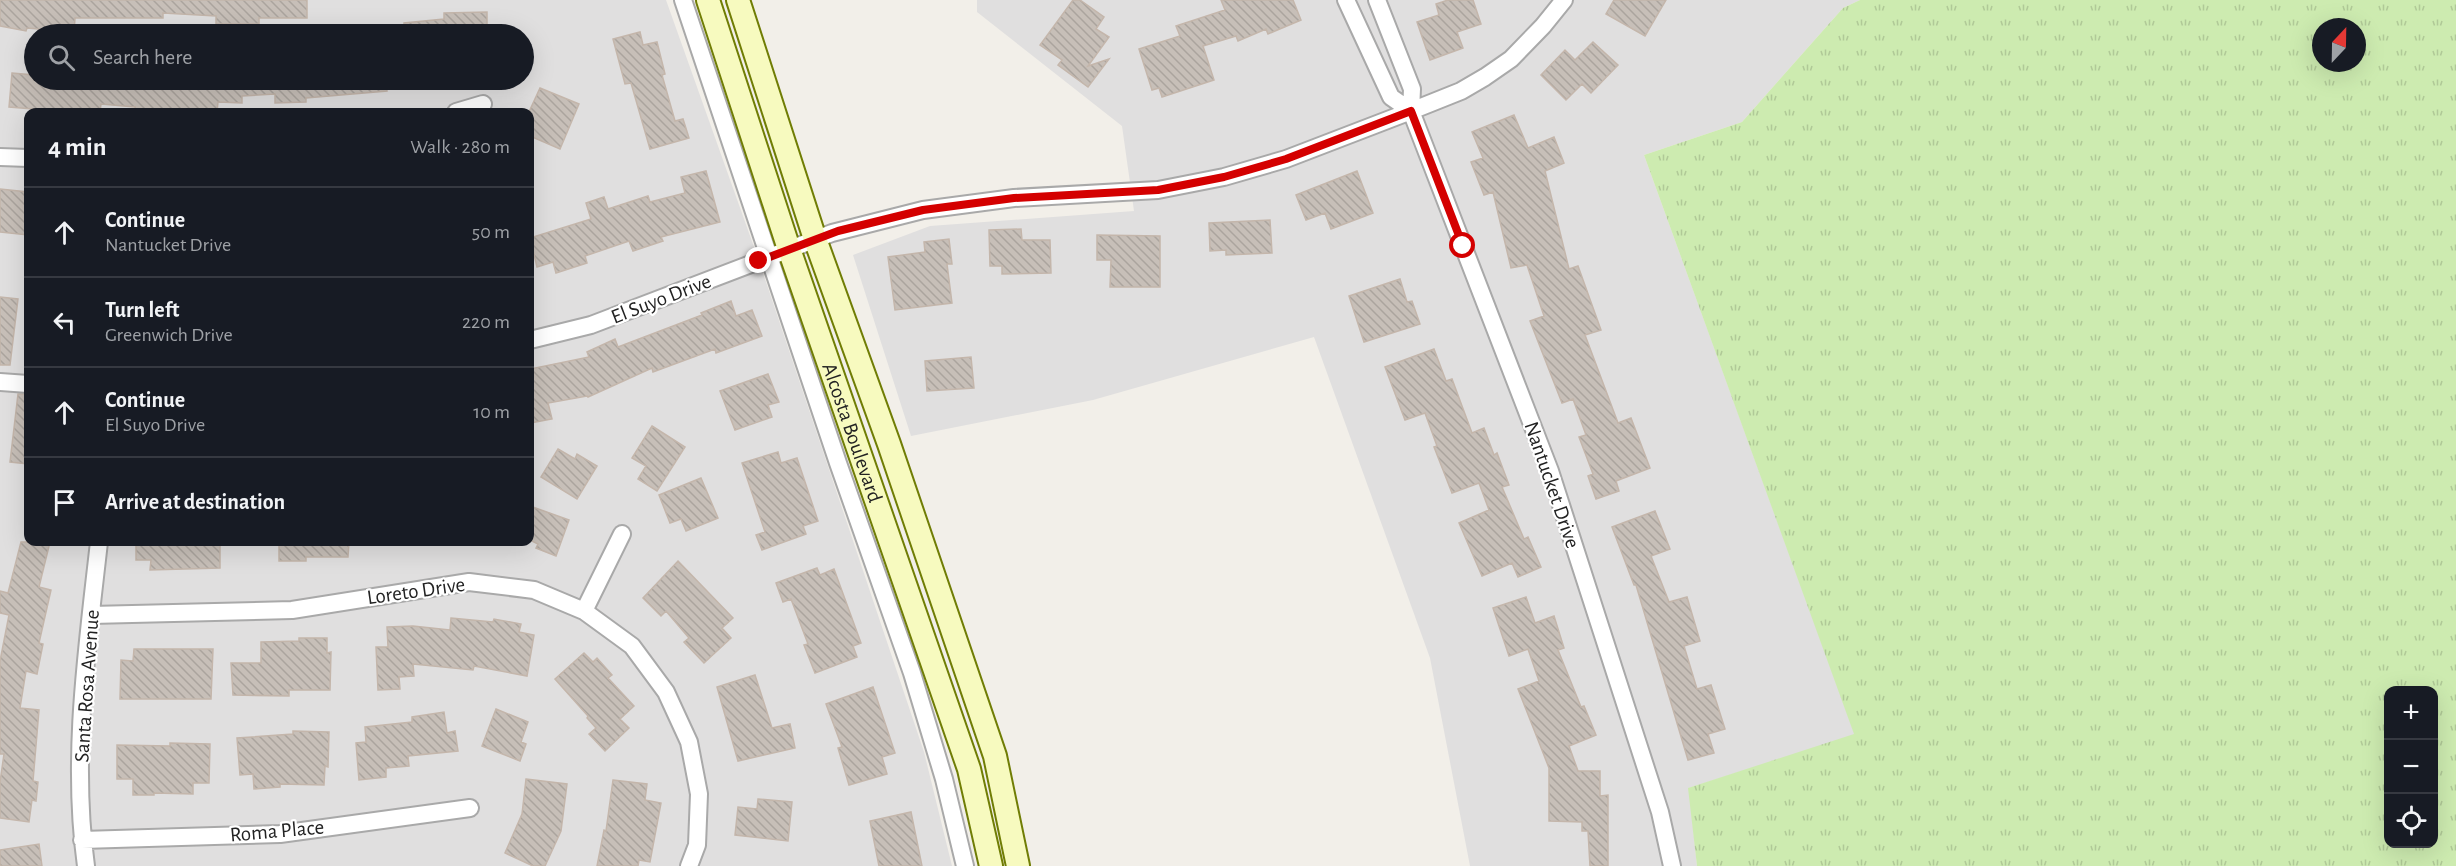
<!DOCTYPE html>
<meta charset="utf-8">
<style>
:root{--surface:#171b24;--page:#242831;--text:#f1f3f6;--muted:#9ea1a6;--line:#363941}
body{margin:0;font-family:"Alegreya Sans",sans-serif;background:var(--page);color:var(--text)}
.controls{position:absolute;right:18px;bottom:18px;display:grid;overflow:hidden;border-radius:12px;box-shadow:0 6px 24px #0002}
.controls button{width:54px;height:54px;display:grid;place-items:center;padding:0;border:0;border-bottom:2px solid var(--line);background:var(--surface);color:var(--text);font:30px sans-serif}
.compass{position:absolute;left:2312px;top:18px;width:54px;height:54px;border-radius:50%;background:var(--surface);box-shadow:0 6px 24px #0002;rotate:22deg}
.stop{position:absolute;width:18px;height:18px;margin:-14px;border:4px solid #d40000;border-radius:50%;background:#fff}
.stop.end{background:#d40000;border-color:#fff;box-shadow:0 2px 6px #0008}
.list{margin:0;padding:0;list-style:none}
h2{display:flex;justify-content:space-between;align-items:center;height:78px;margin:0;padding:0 24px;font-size:26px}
h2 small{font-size:20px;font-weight:400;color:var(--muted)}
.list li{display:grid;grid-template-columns:39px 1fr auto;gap:18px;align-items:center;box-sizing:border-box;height:90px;padding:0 24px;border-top:2px solid var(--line)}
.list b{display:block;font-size:22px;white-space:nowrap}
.list p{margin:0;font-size:20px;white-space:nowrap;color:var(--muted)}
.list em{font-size:20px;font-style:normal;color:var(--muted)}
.icon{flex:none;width:33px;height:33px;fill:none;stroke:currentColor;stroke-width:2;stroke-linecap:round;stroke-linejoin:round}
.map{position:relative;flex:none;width:2456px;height:866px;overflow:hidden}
.search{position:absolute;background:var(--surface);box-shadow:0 6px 24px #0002;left:24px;top:24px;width:510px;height:66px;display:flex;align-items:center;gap:15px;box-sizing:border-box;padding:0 21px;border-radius:33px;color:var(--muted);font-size:22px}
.panel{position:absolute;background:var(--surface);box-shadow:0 6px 24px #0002;left:24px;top:108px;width:510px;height:438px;border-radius:12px}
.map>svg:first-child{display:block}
</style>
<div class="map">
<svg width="2456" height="866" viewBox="0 0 2456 866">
<defs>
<pattern id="grass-tufts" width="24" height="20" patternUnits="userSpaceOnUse" patternTransform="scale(1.5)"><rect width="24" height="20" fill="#cdebb0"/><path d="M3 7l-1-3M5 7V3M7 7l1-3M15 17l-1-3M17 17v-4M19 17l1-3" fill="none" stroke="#b0c997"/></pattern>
<pattern id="building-back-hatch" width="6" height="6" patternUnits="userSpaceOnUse" patternTransform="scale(1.5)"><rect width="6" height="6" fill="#c7bfb8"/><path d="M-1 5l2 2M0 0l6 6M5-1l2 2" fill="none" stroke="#aba49e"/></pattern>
</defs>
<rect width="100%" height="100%" fill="#f2efe9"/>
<path fill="#e0dfdf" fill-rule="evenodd" d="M0,0H666L759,261L924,752L952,866H0ZM34,34H524V80H34ZM28,112H530V542H28Z
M977,0H1860L1843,8L1742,122L1644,155L1855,735L1689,788L1697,866H1470L1430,658L1314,337L1093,400L911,436L853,255L930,226L1134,211L1122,126L977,12Z"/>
<path fill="url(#grass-tufts)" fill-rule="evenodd" d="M1860,0H2456V866H1697L1688,788L1854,734L1644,155L1742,122L1843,8ZM2321,27H2357V63H2321ZM2388,690H2434V844H2388Z"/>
<path fill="url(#building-back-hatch)" stroke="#c4b6ab" stroke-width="1.5" d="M0,0H307V18H259V24H216V16L163,13V18H75L74,32L27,28L26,31L0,26Z
M1073,0H1080L1104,17L1096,29L1109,37L1088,66L1109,59L1088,87L1058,65L1062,60L1040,45Z
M1221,0H1293L1301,20L1268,34L1266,29L1238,41L1236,36L1203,46L1214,80L1162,97L1159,88L1152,90L1139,49L1180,36L1176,26L1225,10Z
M1448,0H1473L1481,24L1457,32L1463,48L1430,60L1417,22L1439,15L1436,4Z
M1614,0H1666L1645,36L1606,14Z
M487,12V34H404V23L444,19V13Z
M640,32L643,45L657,42L665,74L662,75L675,121L683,119L689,138L650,149L631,83L625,84L613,39Z
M1593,42L1618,65L1591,93L1582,84L1566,100L1541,75L1565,50L1575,60Z
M12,73L34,75V80H386L387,91L306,98V102L275,103V94L242,96V103L218,102L217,112L135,111V107L101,104L100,112H32L33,109L9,107Z
M540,88L579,104L560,149L530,136L529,112Z
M1514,115L1528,148L1554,137L1564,163L1545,171L1569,269L1578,266L1601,330L1585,335L1618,423L1631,418L1650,468L1616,481L1619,491L1596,499L1588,476L1593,474L1579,437L1586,435L1573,399L1562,403L1530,321L1544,316L1527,265L1511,268L1493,192L1484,195L1471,162L1483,158L1472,132Z
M706,171L720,222L661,237L663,241L633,251L629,241L585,256L587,263L556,273L553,262L537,267L530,238L591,219L586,203L604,197L608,209L648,196L650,202L685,193L681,177Z
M1357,171L1373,213L1331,229L1325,213L1306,220L1296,195Z
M0,189L28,192V235L0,232Z
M1270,220L1272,253L1226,255V250L1210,251L1209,223Z
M1021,229L1022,240H1050L1051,273L1002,274V266H990L989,230Z
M1097,235L1160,236V287H1110L1111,260H1097Z
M949,239L952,264H947L952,303L895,310L888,257L925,252L924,242Z
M1400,279L1407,302L1412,301L1420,324L1364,342L1349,296Z
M0,297L18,299L10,365H0Z
M731,301L736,316L752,310L762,336L716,353L715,349L653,372L652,368L588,397L587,396L548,403L552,419L530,423V369L589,357L587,352L615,339L618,347L702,315L701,313Z
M1434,349L1446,381L1452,379L1472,433L1484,428L1494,455L1497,453L1509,485L1502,487L1524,539L1528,537L1541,567L1518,577L1512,563L1482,576L1459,523L1489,510L1479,483L1452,493L1434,447L1437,446L1425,413L1405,420L1385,367Z
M971,357L974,388L927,391L925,361Z
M768,374L779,402L768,405L772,417L735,430L720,391Z
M18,394H28V464L10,462Z
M652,426L685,447L657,491L638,479L646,466L632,458Z
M558,449L575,459L577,454L597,466L577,499L541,477Z
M778,452L781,463L797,458L818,521L803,526L806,534L762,550L756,535L765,532L742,463Z
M701,478L718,518L686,531L681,519L670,523L659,495Z
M530,506L569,520L556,556L536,548L538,544L530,540Z
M1655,511L1670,549L1651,556L1669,602L1687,597L1700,641L1684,646L1697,689L1711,685L1725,729L1708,734L1714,753L1688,760L1636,585H1634L1612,527Z
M21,542H50L39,587L51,590L39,643L43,644L37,674L26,671L20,708L39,710L33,781L38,782L36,801L32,800L29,822L0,818V782L4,754H0V661L9,615L0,613V591L8,593Z
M136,542H220V568L150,570L151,560H136Z
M279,542H349L348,557H306V561H279Z
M678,561L733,618L722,628L731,638L704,663L684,642L689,638L666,611L661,616L643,598Z
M817,568L820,575L834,569L861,643L853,646L857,657L815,673L804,645L808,644L791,599L783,602L776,583Z
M1526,597L1535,623L1554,616L1564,648L1558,650L1581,707L1584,706L1596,735L1569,746L1578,771H1600V796L1608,795V866H1590L1588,831H1582V822L1549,821V768L1518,689L1539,681L1528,649L1509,656L1493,608Z
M451,618L493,622L494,619L521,624L519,632L534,635L527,676L474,666L473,670L413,664L414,676L399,677L400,689L378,690L376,647H388L387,627L413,626L450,630Z
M299,638H327V653L331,652L330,690H289V696L233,695L231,663H261V642L299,641Z
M134,649H213L211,699H120L121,660L133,661Z
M584,653L593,662L597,658L612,675L608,678L634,706L620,719L629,728L605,751L589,734L596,728L587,718L588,716L555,679Z
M755,675L772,728L790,724L795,748L738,761L717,687Z
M873,687L895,753L882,757L887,774L849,785L838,748L842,747L826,704Z
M496,709L528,722L521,742L526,744L520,761L482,746Z
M444,712L447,733L455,731L458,751L408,756L409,766L386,768V777L359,780L356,743L366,742L365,727L412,722V717Z
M293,731L329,732L328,767L325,766L324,785L280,784V787L254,789L253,774L240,775L237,738L293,734Z
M170,743L210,744L209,783H193V794L154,793V795H133V779H117V745L170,746Z
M526,779L567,784L561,831L545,866H533L505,853L522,814Z
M613,780L647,784L645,800L661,803L650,862L639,860L638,866H597L604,830L606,831Z
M758,799L792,802L788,841L735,835L738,807L757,809Z
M911,812L922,866H879L870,821Z
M39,844L42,866H0V850Z"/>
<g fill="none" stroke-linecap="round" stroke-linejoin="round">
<g stroke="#a9a9a9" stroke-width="20">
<path id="street" d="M683,0L838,463L912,673L944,779L965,866
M1346,0L1391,97L1411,111
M1377,0L1412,89L1411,111L1550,471L1660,812L1672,866
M456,112L483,104
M0,157L28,158
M530,340L591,325L832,233L923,210L1014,198L1158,190L1224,177L1286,159L1411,111L1461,91L1485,77L1511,59L1543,26L1564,0
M0,382L28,384
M584,611L622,534
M91,615L292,610L469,582L534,590L584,611L632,646L666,692L689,742L699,794L697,845L689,866
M82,840L280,834L470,808
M86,866C71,758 87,649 99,542"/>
</g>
<g stroke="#707d05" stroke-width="26">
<g id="secondary">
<path id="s1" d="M708,0L789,249L969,769L991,866"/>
<path d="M738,0L815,239L889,444L995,756L1018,866"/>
</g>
</g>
<use href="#street" stroke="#fff" stroke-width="16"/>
<use href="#secondary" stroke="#f7fabf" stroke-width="22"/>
</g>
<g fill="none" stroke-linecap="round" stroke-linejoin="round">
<path stroke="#d40000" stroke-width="8" d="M759,261L838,231L923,210L1014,198L1158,190L1224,177L1286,159L1411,111L1463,246"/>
</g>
<g text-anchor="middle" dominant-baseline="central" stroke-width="4.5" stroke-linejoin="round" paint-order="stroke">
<g font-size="21" fill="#222" stroke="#fff">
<text transform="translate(661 299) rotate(-21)">El Suyo Drive</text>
<text stroke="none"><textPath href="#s1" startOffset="456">Alcosta Boulevard</textPath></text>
<text transform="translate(1552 485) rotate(71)">Nantucket Drive</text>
<text transform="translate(416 591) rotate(-8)">Loreto Drive</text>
<text transform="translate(87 686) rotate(-86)">Santa Rosa Avenue</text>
<text transform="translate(277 831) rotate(-5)">Roma Place</text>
</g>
</g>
</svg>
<div class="controls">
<button>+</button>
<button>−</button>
<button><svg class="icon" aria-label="locate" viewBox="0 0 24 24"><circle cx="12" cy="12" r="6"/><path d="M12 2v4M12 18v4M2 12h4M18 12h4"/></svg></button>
</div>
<svg class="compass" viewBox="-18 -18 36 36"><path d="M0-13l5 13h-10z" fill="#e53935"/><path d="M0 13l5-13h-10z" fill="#9ea1a6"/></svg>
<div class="stop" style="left:1463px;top:246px"></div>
<div class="stop end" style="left:759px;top:261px"></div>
<div class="search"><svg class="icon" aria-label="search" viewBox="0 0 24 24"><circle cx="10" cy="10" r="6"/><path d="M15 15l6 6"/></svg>Search here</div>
<section class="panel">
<h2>4 min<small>Walk · 280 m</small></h2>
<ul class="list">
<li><svg class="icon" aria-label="ahead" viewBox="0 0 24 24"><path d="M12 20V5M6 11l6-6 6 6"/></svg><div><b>Continue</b><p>Nantucket Drive</p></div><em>50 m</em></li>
<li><svg class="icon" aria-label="left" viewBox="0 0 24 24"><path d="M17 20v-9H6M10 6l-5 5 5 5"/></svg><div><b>Turn left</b><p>Greenwich Drive</p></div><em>220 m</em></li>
<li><svg class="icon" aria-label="ahead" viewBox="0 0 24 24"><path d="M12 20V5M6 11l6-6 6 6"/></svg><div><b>Continue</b><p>El Suyo Drive</p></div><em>10 m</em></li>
<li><svg class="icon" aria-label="arrive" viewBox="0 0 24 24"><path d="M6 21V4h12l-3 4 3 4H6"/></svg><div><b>Arrive at destination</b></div></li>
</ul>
</section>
</div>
